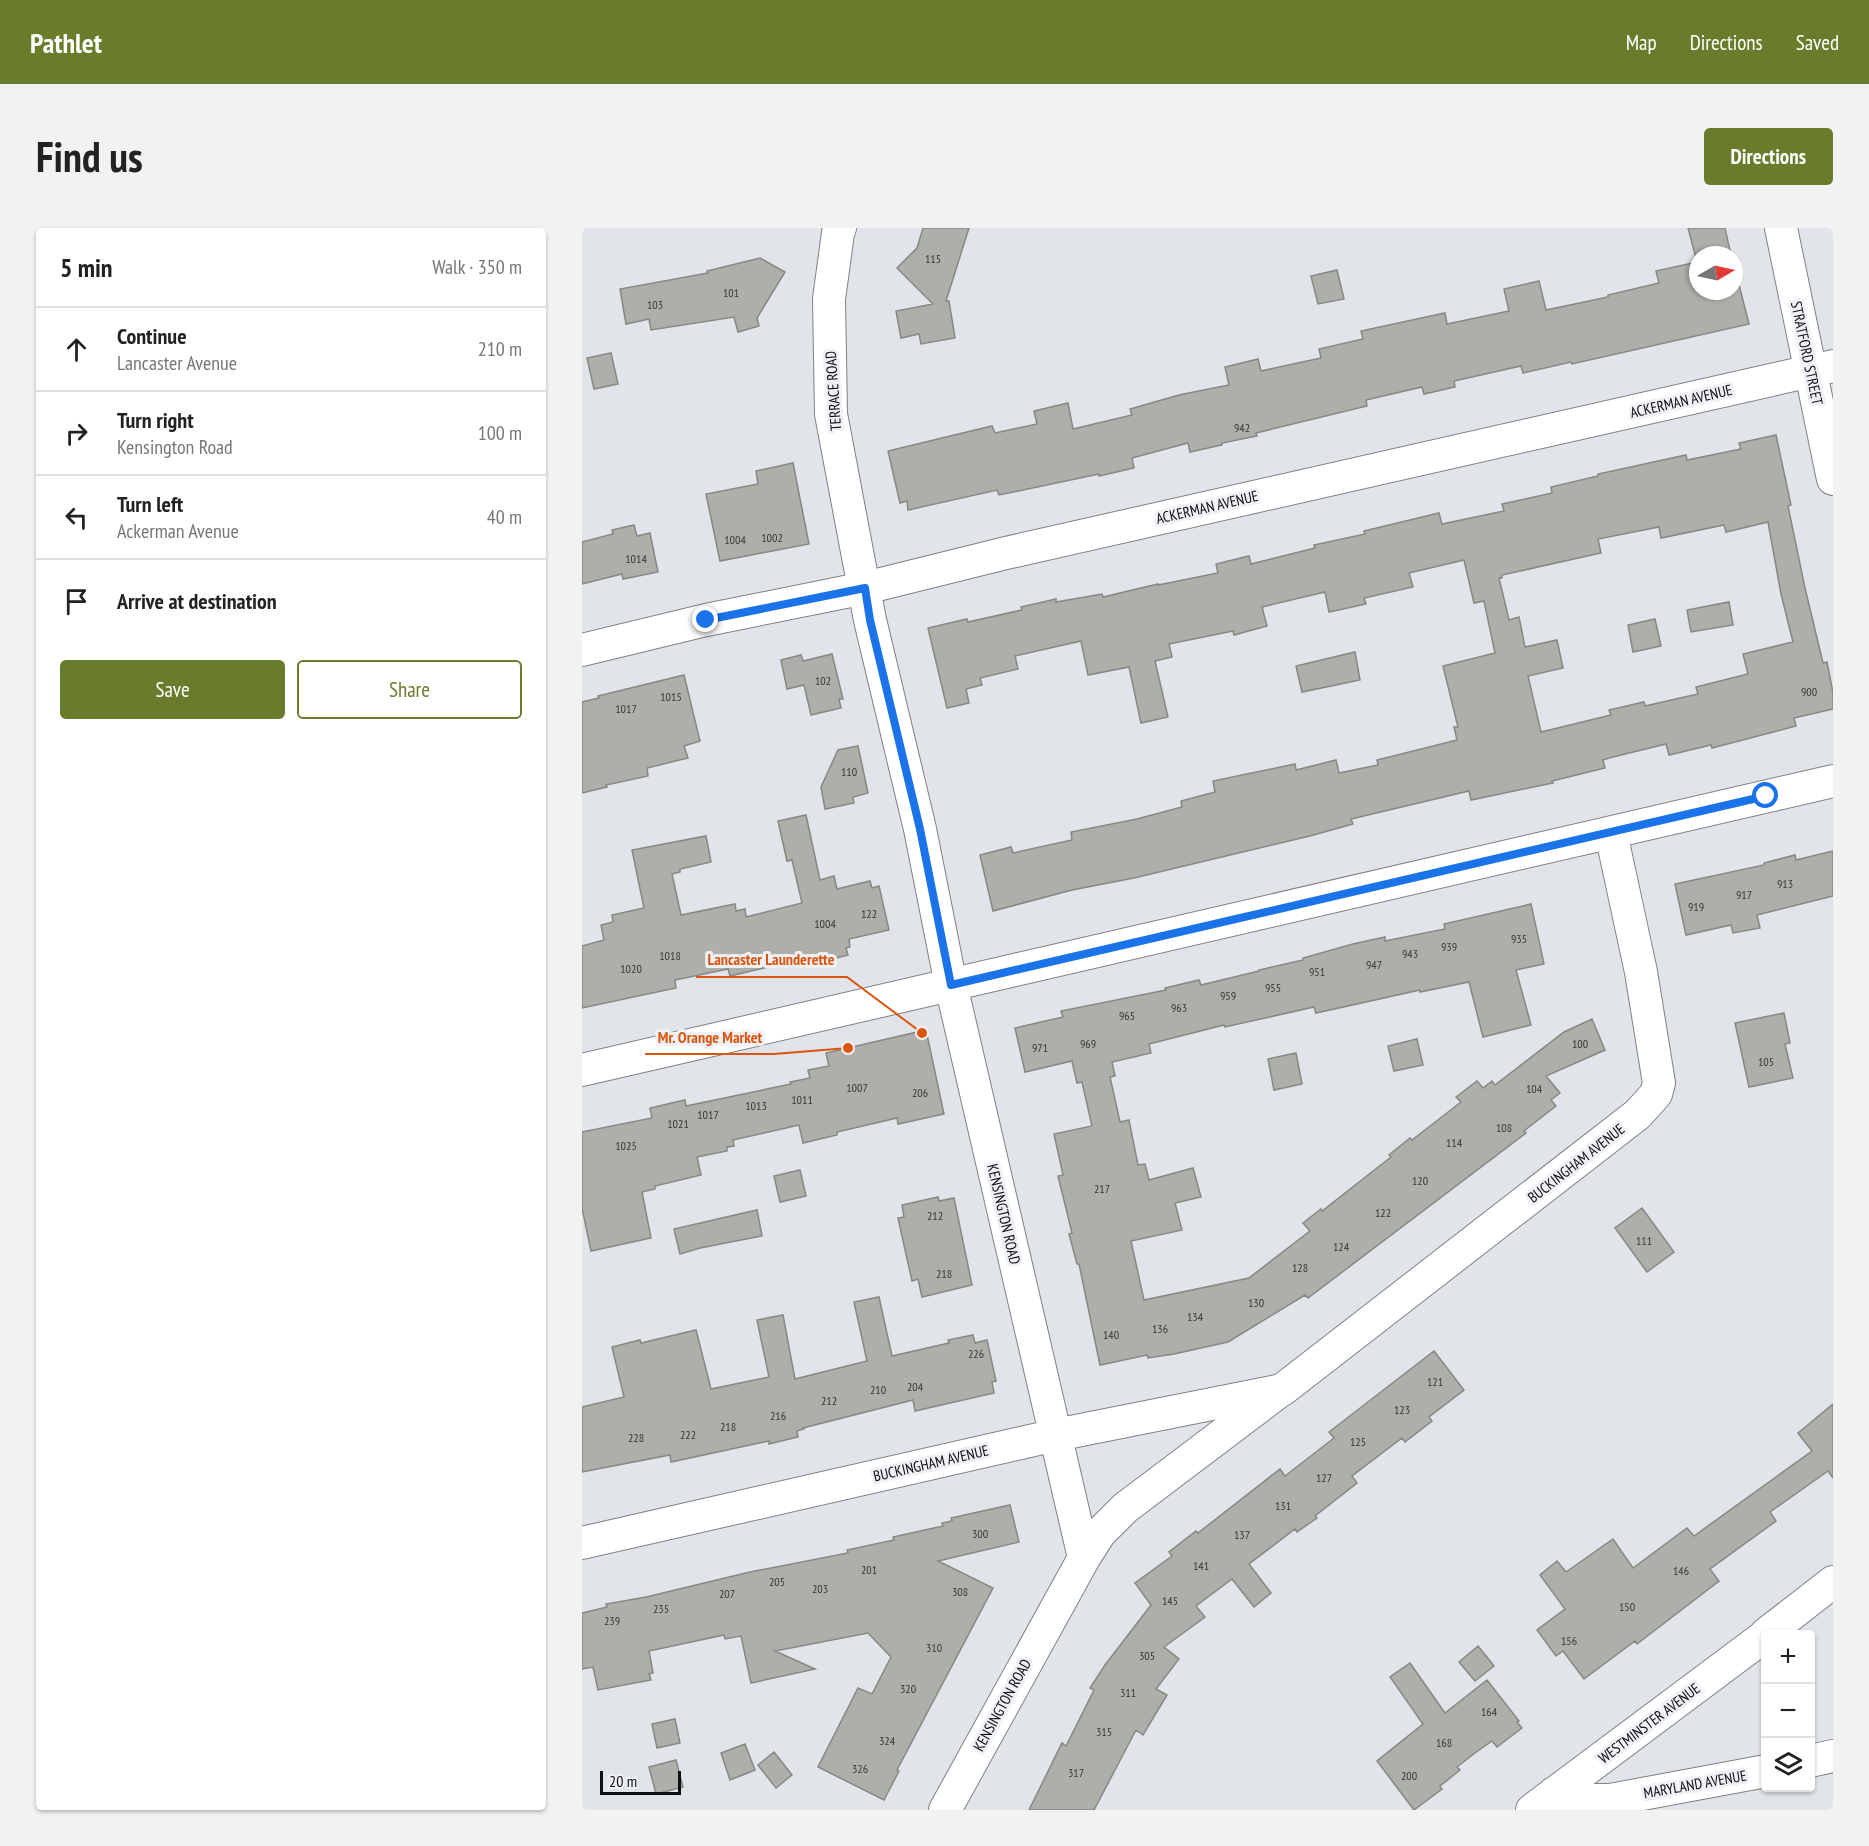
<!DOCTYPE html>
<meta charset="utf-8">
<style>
:root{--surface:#fff;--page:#f2f2f2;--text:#222;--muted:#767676;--line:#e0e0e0;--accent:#697c2c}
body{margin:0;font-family:"PT Sans Narrow",sans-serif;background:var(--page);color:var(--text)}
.controls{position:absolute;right:18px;bottom:18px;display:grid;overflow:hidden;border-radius:6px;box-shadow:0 2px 4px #0004}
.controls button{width:54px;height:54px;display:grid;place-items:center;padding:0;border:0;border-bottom:2px solid var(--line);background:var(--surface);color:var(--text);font:30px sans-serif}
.compass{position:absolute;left:1107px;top:18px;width:54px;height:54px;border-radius:50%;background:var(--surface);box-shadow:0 2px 4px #0004;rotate:81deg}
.scale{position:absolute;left:18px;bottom:15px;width:81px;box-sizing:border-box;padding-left:6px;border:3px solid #0e0f10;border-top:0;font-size:16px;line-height:21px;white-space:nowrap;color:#0e0f10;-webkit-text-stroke:4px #eff1f7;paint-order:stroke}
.stop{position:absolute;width:18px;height:18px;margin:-14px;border:4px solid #1a73e8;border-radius:50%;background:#fff}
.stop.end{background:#1a73e8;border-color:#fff;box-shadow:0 2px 6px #0008}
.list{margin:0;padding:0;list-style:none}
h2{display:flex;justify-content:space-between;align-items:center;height:78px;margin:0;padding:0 24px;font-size:26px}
h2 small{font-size:20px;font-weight:400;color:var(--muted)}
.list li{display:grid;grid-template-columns:39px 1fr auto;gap:18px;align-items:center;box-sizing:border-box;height:84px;padding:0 24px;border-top:2px solid var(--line)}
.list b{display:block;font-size:22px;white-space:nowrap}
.list p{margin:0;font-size:20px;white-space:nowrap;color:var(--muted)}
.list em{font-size:20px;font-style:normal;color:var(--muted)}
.actions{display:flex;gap:12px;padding:18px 24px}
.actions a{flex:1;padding:14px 0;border:2px solid var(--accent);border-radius:6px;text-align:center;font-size:21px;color:var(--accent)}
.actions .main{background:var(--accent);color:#fff}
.icon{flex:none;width:33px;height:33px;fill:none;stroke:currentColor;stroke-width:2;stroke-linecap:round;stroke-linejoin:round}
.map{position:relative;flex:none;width:1251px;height:1582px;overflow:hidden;border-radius:6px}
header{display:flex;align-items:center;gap:36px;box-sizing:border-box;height:84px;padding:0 30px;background:var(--accent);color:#fff}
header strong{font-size:28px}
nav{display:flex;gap:33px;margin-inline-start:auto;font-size:21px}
.intro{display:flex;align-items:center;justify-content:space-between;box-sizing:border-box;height:144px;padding:0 36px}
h1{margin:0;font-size:42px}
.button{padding:15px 27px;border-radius:6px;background:var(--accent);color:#fff;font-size:21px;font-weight:700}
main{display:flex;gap:36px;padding:0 36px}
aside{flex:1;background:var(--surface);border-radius:6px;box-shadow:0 2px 4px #0004}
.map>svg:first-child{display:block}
</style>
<header>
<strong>Pathlet</strong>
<nav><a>Map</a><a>Directions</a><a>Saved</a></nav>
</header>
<div class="intro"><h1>Find us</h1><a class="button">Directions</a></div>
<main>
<aside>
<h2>5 min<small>Walk · 350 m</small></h2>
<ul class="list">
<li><svg class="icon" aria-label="ahead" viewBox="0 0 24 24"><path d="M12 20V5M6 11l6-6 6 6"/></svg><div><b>Continue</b><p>Lancaster Avenue</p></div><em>210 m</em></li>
<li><svg class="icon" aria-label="right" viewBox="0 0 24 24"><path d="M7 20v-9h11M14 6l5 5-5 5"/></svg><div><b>Turn right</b><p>Kensington Road</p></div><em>100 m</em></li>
<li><svg class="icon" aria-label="left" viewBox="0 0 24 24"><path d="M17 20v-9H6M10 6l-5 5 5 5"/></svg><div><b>Turn left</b><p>Ackerman Avenue</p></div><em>40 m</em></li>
<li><svg class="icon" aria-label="arrive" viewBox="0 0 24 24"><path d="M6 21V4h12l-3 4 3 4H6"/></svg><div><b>Arrive at destination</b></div></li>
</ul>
<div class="actions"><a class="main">Save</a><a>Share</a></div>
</aside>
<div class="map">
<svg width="1251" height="1582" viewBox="0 0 1251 1582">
<rect width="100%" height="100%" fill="#e1e4e9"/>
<path fill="#aeafaa" stroke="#868883" stroke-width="1.5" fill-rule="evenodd" d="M341,0H387L364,73H367L373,110L339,116L337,106L319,110L314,83L351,76L315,40L335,20Z
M1106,0H1143L1149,27H1116V63H1152V37L1167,96L990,136L989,134L941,145L939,138L872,153L873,159L842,166L840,159L784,172L785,178L674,205L675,208L640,215V217L608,224L606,215L550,230L552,240L517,248V246L417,267L415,262L326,282L325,273L318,275L306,223L410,198L413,205L455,196L452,183L486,175L491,201L550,187L548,181L597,167L647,157L643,139L676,131L679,143L739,130L737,121L781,111L779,103L863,85L865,96L927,83L922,61L957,53L964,82L1026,69V67L1077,55L1074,43L1115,34Z
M178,30L203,44L175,90L177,98L156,104L152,89L69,102L67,91L44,96L38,61L126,45L125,43Z
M755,42L762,71L736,76L729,48Z
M29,125L36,156L12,161L5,130Z
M1194,207L1209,277L1206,278L1223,360L1241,435L1245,434L1251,465V481L1212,490L1214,498L1130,520L1129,517L1087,527L1084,516L1027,530L1021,532L1023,540L970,553L971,555L889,572L887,563L769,591L771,596L728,608L552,650L490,662L411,683L398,627L429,619L431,625L490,612L489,604L555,591L600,579L599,573L633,564L631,553L713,536L714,542L754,532L757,545L796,537L795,532L875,512L872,499H876L861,438L913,425L902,373L892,375L882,332L827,345L831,359L782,370L784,376L747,384L743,364L680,379L685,398L652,407L651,403L587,416L590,429L573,433L586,489L559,495L547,439L506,447L499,413L433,428L436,441L398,450L400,457L384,461L387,475L365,480L346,400L385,391L386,394L440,382L439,379L474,371V374L520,366L521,369L576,356V357L636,345L634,336L667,328L669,336L733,320L732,317L783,306L782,303L857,285L860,296L922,283L920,276L970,265L969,259L1016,248V246L1104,227L1105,232L1159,221L1157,215ZM1186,294L1199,366L1211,414L1161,426L1166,446L1114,459L1116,466L1063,478L1062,474L1027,482L1029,487L959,504L946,448L981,440L975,412L943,419L937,389L927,392L917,350H920V347L1019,325L1016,311L1077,299L1079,310L1142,297L1144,304Z
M211,235L227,316L138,333L124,266L176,256L174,243Z
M52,297L55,308L68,305L76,344L41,351L40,346L0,356V314L31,306L30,302Z
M1147,374L1151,397L1109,404L1105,382Z
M1073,391L1079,418L1051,424L1046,397Z
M773,424L778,452L720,464L714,438Z
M250,426L261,471H257L259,480L229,487L222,457L205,461L199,432L219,427L221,433Z
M102,447L118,513L102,518L106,530L65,540L66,548L24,557L25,559L0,565V474L17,470L16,468Z
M276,518L286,565L271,569L272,575L243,581L239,559L256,522Z
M224,587L238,652L252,648L255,661L288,653L290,660L297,658L307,702L267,711L268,719L264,720L266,727L239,734L237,727L232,728L148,748L146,741L93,752L94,760L0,780V718L22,712L19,697L31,694L30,687L62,680L50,622L124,608L129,634L98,641V644L90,646L99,687L153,676L154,683L163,681L164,689L220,675L210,632L205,633L196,593Z
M1251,623V668L1175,687L1178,700L1151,705L1149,697L1104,707L1093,656L1182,637V635L1213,627L1214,632Z
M949,676L962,736L934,742L949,797L901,809L887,754L838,764V762L734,785L732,779L643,799L642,797L567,816L569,825L530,834L533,848L528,849L538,894L547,892L556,937L563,936L567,952L611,940L619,969L593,975L600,1002L549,1013L562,1072L667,1050L728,1003L721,995L739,981L740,983L809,929L807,927L828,910L830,912L879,874L874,869L895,853L901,860L910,853L913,857L982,804L1010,791L1023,822L964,848L978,865L969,872L974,878L942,903L944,905L726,1070L723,1067L646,1114L592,1126L566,1130L565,1127L518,1137L497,1036H495L487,1006L490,1005L476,948L481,947L472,906L510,898L500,854L495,855L490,833L443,844L433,800L481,789L479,783L584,762L583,760L617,752L619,757L677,743V742L721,732V730L771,716L803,709V713L863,701L862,696Z
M1202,785L1208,815L1203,816L1211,850L1167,859L1153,795Z
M344,802L362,886L316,896L315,890L255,904V907L221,915L217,897L151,912L152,918L145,919V923L115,929L119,947L73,958V961L60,964L69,1010L9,1023L0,980V904L70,890L68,880L103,872L104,878L209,856L208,854L228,850L226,842L247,838L244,825Z
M835,811L841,837L812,843L806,818Z
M714,825L720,856L692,862L686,831Z
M218,942L224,968L198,974L192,948Z
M356,969L357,973L372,970L390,1057L340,1069L336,1051L330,1053L316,990L322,989L320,977Z
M1060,980L1092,1024L1065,1044L1033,1000Z
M175,982L180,1008L118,1020L98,1026L92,1001Z
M297,1069L310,1128L367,1115L366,1112L391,1107L393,1115L405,1112L414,1153L410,1154L412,1165L333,1183L331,1172L221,1200L222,1201L215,1203L216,1209L187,1216V1213L89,1234L88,1227L0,1244V1179L42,1169L30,1119L58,1112L59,1115L114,1102L129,1161L187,1149L175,1092L201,1087L213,1151L285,1133L272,1074Z
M852,1123L882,1162L847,1189L850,1193L823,1214L820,1210L770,1248L775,1255L733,1288L735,1290L715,1304L713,1301L667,1336L689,1365L672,1379L650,1351L614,1378L623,1389L582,1419L597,1431L574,1461L585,1467L561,1507L554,1502L512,1582H447L480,1515L484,1518L512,1462L508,1460L523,1437L569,1377L553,1355L590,1328L587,1324L614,1303L616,1305L698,1241L703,1248L752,1210L747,1204Z
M1251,1176V1250L1246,1243L1188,1284L1194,1293L1128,1341L1137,1353L1055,1416L1053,1413L1002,1451L981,1423L974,1428L955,1402L983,1381L958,1347L975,1333L984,1344L1031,1311L1051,1340L1105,1300L1112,1308L1230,1223L1216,1205Z
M428,1277L437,1314L356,1333L411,1360L315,1542L317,1543L302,1572L236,1539L276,1460L290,1466L309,1429L286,1405L193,1423L233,1441L169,1455L159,1408L143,1411L142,1407L67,1423L71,1445L67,1446L69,1452L16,1462L11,1439L0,1441V1385L25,1379L24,1376L64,1369L168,1344L266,1325L265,1322L312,1312L311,1309L361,1298L360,1295L370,1293L369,1290Z
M896,1418L912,1438L893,1453L877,1434Z
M828,1435L863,1485L905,1452L937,1493L935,1494L940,1500L915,1519L910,1513L893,1525L875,1539L878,1542L858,1558L860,1561L832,1582L795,1533L841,1496L808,1449Z
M93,1491L98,1515L75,1520L70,1496Z
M163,1516L173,1542L148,1552L139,1525Z
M192,1524L210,1547L194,1560L176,1537Z
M94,1532L101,1559L74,1566L67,1539Z"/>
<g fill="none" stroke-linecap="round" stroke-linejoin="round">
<g stroke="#7f8186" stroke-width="34">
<path id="minor" d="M258,0L256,5L247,71L249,186L288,392L338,601L369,757L502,1330L363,1582
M1199,0L1251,251
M0,422L124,392L283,360L424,325L1251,138
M0,842L1251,553
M0,1315L474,1207L700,1162L1056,886L1074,866L1077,855L1059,744L1029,605
M502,1330L518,1305L543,1280L694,1166
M1184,1406L1251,1354
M1228,1533L1251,1528
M972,1565L992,1572H1028L1184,1543
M950,1582L1184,1407"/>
</g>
<use href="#minor" stroke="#fff" stroke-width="32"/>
</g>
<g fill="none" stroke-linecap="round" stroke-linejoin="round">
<path stroke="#1a73e8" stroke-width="8" d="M124,392L283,360L288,392L338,601L369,757L1184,568"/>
</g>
<g text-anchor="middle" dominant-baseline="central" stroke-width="6" stroke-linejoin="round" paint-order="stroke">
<g font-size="12" fill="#363736">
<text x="351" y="30">115</text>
<text x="149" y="64">101</text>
<text x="73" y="76">103</text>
<text x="660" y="199">942</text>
<text x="190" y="309">1002</text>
<text x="153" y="311">1004</text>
<text x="54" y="330">1014</text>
<text x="241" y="452">102</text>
<text x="1227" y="463">900</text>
<text x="89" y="468">1015</text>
<text x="44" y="480">1017</text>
<text x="267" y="543">110</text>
<text x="1203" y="655">913</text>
<text x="1162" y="666">917</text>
<text x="1114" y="678">919</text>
<text x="287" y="685">122</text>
<text x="243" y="695">1004</text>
<text x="937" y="710">935</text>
<text x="867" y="718">939</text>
<text x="828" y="725">943</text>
<text x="88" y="727">1018</text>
<text x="792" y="736">947</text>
<text x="49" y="740">1020</text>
<text x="735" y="743">951</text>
<text x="691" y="759">955</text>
<text x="646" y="767">959</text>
<text x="597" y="779">963</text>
<text x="545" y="787">965</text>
<text x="506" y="815">969</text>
<text x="998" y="815">100</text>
<text x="458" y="819">971</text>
<text x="1184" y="833">105</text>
<text x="275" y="859">1007</text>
<text x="952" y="860">104</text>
<text x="338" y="864">206</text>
<text x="220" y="871">1011</text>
<text x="174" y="877">1013</text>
<text x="126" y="886">1017</text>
<text x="96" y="895">1021</text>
<text x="922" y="899">108</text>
<text x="872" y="914">114</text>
<text x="44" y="917">1025</text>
<text x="838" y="952">120</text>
<text x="520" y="960">217</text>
<text x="801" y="984">122</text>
<text x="353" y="987">212</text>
<text x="1062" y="1012">111</text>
<text x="759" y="1018">124</text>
<text x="718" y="1039">128</text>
<text x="362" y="1045">218</text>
<text x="674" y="1074">130</text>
<text x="613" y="1088">134</text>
<text x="578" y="1100">136</text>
<text x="529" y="1106">140</text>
<text x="394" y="1125">226</text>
<text x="853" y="1153">121</text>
<text x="333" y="1158">204</text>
<text x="296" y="1161">210</text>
<text x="247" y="1172">212</text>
<text x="820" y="1181">123</text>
<text x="196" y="1187">216</text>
<text x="146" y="1198">218</text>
<text x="106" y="1206">222</text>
<text x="54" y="1209">228</text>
<text x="776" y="1213">125</text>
<text x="742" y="1249">127</text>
<text x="701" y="1277">131</text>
<text x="398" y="1305">300</text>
<text x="660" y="1306">137</text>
<text x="619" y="1337">141</text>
<text x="287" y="1341">201</text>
<text x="1099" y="1342">146</text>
<text x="195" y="1353">205</text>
<text x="238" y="1360">203</text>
<text x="378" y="1363">308</text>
<text x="145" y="1365">207</text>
<text x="588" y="1372">145</text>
<text x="1045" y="1378">150</text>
<text x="79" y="1380">235</text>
<text x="30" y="1392">239</text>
<text x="987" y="1412">156</text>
<text x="352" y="1419">310</text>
<text x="565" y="1427">305</text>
<text x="326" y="1460">320</text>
<text x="546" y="1464">311</text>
<text x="907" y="1483">164</text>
<text x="522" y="1503">315</text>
<text x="305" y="1512">324</text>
<text x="862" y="1514">168</text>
<text x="278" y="1540">326</text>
<text x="494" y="1544">317</text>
<text x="827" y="1547">200</text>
</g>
<g font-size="15" fill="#0e0f10" stroke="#eff1f7">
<text transform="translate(1225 125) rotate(78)">STRATFORD STREET</text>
<text transform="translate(251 163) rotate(-94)">TERRACE ROAD</text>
<text transform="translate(1099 173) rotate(-13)">ACKERMAN AVENUE</text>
<text transform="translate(625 279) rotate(-13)">ACKERMAN AVENUE</text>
<text transform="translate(994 935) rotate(-38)">BUCKINGHAM AVENUE</text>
<text transform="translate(422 986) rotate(77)">KENSINGTON ROAD</text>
<text transform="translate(349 1235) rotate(-13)">BUCKINGHAM AVENUE</text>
<text transform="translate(420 1477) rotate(-61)">KENSINGTON ROAD</text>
<text transform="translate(1067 1495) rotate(-37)">WESTMINSTER AVENUE</text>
<text transform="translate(1113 1556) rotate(-10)">MARYLAND AVENUE</text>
</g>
</g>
<path fill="none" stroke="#dd550c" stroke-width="2" d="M340 805L265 749H114M266 820L192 826H63"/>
<g fill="#dd550c" stroke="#eff1f7" stroke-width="2">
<circle cx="340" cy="805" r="6"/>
<circle cx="266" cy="820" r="6"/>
</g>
<g font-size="16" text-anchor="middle" font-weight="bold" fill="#dd550c" stroke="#eff1f7" stroke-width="6" stroke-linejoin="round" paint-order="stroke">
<text x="189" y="737">Lancaster Launderette</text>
<text x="128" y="815">Mr. Orange Market</text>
</g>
</svg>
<div class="controls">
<button>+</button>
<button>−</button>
<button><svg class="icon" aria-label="layers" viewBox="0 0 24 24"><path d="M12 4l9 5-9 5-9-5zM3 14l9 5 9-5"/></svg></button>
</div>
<svg class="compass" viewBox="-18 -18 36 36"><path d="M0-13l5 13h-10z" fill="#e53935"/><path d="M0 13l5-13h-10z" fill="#767676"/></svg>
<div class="scale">20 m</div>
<div class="stop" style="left:1184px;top:568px"></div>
<div class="stop end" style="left:124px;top:392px"></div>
</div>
</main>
